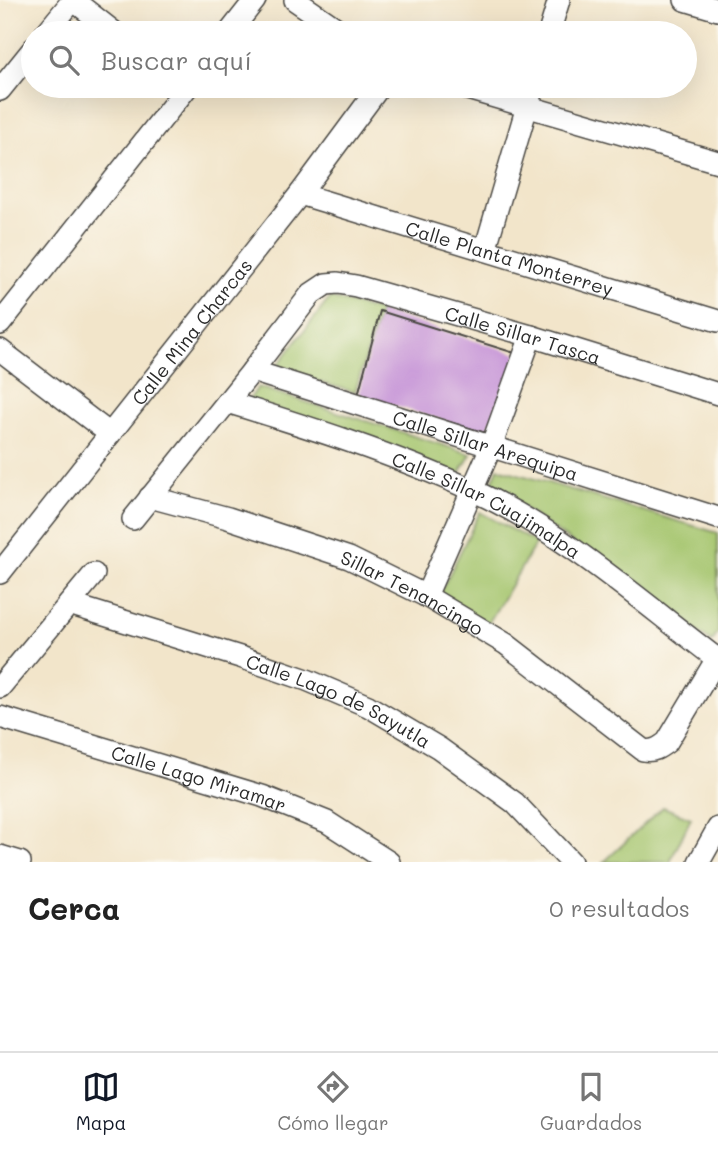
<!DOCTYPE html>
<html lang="es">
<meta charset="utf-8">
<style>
:root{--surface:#fff;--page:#f2f2f2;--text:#222;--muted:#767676;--line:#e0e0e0;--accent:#111827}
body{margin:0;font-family:Mali,sans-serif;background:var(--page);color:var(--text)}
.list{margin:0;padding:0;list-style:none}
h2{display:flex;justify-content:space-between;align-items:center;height:91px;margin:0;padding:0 28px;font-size:30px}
h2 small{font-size:23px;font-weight:400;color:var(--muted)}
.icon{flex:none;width:38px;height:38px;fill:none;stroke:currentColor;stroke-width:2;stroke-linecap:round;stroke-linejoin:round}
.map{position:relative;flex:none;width:718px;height:862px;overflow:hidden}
.search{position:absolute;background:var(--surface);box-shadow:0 7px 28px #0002;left:21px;right:21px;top:21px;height:77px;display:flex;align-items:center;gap:18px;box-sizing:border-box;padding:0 24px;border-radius:38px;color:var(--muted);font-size:26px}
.sheet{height:189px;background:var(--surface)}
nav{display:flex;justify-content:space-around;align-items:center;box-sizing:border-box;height:98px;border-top:2px solid var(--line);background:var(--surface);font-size:19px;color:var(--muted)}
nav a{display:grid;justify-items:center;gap:4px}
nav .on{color:var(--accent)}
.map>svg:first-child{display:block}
</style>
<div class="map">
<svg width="718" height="862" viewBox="0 0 718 862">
<rect width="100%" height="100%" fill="#fbf7ec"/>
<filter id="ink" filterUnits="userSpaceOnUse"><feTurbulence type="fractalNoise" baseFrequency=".0143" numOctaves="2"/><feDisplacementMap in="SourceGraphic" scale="14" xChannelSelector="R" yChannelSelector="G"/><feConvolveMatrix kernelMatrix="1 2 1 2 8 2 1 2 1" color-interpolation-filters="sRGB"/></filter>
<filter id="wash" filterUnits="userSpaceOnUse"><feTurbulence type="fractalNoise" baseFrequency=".00686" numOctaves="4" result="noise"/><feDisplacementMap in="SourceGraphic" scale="28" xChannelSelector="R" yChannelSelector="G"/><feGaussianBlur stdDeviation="1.57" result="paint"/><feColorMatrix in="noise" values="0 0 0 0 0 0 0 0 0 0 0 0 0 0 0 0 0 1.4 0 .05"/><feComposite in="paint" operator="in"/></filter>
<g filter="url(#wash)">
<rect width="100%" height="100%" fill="#f2e5ca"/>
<path fill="#a4c56d" stroke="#68784c" stroke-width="2" d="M330,298L380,311L355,392L274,370Z
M258,387L471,454L459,475L249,400Z
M498,468L718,533V633L712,642L491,485Z
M480,512L536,543L488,624L439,595Z
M663,807L691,818L670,862H604Z"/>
<g id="blocks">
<path fill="#c796d8" d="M380,311L518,354L486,433L358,395Z"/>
</g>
</g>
<g filter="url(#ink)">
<use href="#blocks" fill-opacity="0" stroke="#494743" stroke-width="2"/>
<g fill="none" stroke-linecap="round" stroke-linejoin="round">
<g stroke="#494743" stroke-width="24">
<g id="street">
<path d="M73,0L115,33"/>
<path d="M295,0L343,33"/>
<path d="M685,0L718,10"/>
<path d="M46,33L73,0"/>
<path d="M229,33L255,0"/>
<path d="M549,33L559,0"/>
<path d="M457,86L718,162"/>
<path d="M0,90L33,49"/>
<path id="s1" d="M300,194L718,321"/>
<path d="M485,250L533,86"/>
<path d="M0,324L188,86"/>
<path d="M0,350L110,434"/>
<path id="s2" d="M252,371L718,518"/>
<path id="s3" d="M227,402C309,427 394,454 472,490C562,531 638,599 717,659"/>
<path id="s4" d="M150,497L228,518L349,558L426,596L506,644L643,750C653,752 659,748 667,742L718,657"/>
<path id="s5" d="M133,519L252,371L311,294L326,284L338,283L356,286L531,336L718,394"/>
<path id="s6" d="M0,573L300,194L380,86"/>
<path d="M426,596L491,447L531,336"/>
<path id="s7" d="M69,604L240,657L307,680L368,706L439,748L515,803L571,862"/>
<path d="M0,687L94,574"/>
<path id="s8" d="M0,717L262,796L327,822L389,862"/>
<path d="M0,856L20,862"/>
<path d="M699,862L718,828"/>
</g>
</g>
<use href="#street" stroke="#fff" stroke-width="21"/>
</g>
</g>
<g text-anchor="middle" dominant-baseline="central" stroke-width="5" stroke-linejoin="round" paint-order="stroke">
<g font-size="19" fill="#2b2b2b" stroke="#fbf7ec">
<text stroke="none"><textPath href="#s1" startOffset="219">Calle Planta Monterrey</textPath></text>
<text stroke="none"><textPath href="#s6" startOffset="308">Calle Mina Charcas</textPath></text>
<text stroke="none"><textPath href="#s5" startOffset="509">Calle Sillar Tasca</textPath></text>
<text stroke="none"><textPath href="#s2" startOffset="245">Calle Sillar Arequipa</textPath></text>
<text stroke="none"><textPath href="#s3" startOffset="280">Calle Sillar Cuajimalpa</textPath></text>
<text stroke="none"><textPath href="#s4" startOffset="280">Sillar Tenancingo</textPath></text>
<text stroke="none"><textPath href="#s7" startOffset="287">Calle Lago de Sayutla</textPath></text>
<text stroke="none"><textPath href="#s8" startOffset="208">Calle Lago Miramar</textPath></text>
</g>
</g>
</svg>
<div class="search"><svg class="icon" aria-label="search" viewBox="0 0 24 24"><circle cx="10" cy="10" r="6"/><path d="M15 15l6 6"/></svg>Buscar aquí</div>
</div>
<section class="sheet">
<h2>Cerca<small>0 resultados</small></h2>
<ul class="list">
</ul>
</section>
<nav>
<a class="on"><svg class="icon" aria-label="map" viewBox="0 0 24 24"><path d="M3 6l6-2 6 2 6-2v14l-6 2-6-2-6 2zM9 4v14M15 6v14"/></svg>Mapa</a>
<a><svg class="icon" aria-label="directions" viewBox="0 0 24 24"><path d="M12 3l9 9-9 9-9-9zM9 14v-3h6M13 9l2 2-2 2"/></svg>Cómo llegar</a>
<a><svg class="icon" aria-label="saved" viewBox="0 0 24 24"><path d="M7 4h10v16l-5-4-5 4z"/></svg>Guardados</a>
</nav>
